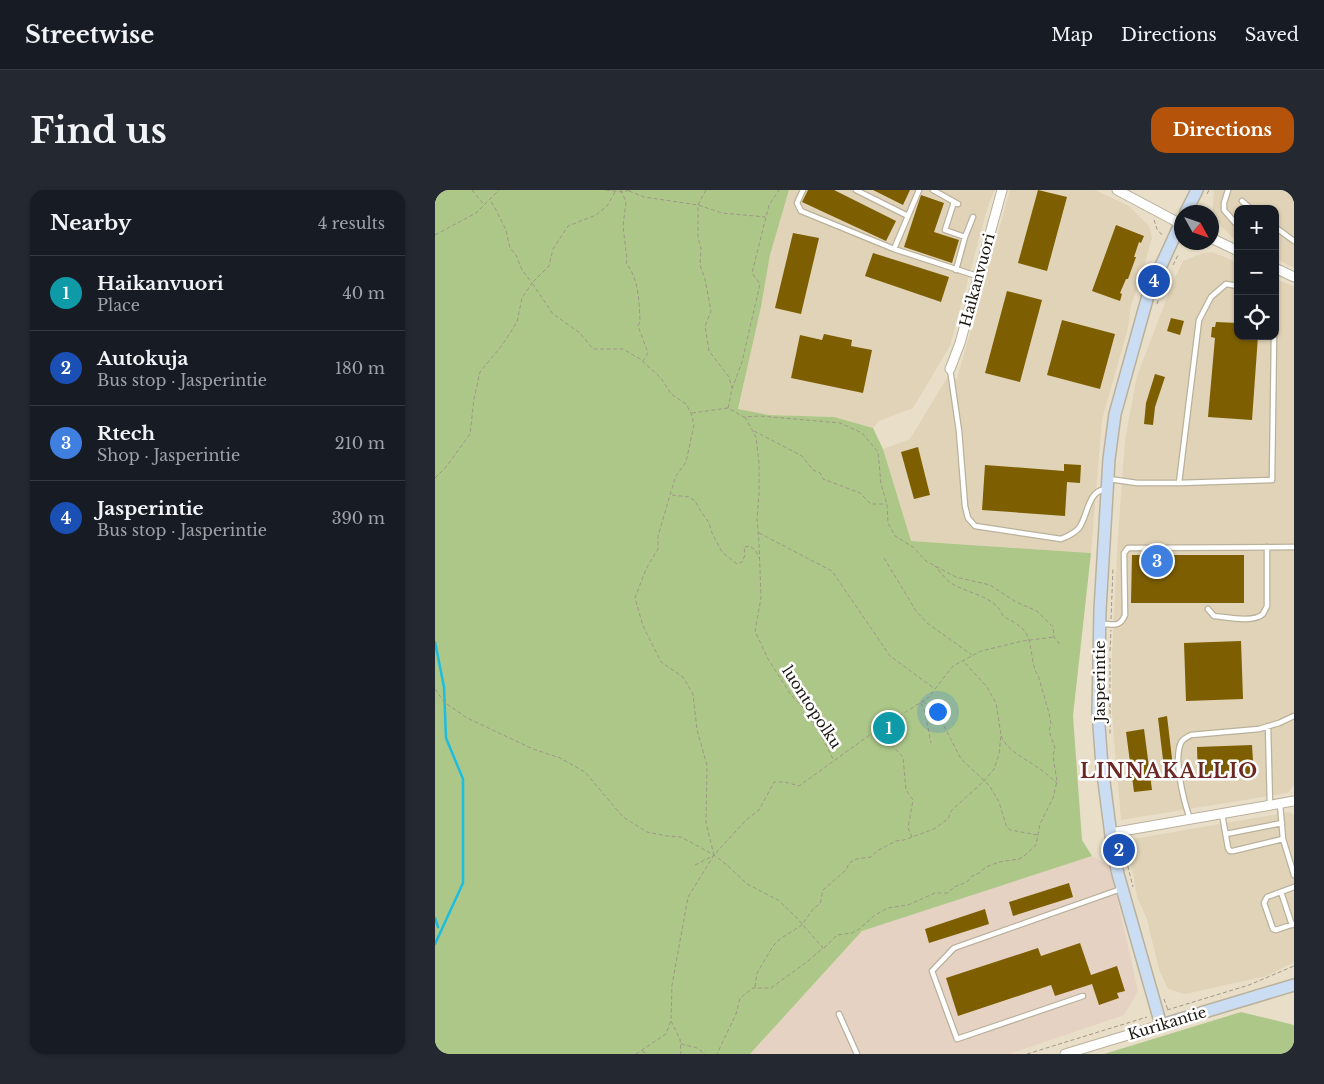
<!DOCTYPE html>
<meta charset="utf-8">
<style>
:root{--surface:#171b24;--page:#242831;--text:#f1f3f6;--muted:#9ea1a6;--line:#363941;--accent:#b45309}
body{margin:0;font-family:"Libre Baskerville",serif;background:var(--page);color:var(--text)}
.controls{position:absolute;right:15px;top:15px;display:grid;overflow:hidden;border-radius:10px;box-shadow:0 1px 4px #0004}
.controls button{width:45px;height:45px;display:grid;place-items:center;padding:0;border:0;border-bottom:1px solid var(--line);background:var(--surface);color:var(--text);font:25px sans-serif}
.compass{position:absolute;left:739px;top:15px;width:45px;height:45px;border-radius:50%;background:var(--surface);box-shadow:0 1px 4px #0004;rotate:130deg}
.you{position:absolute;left:502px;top:521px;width:18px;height:18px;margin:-12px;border:4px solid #fff;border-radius:50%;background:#1a73e8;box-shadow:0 0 0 8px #1a73e833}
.badge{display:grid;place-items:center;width:32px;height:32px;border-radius:50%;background:var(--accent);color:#fff;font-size:16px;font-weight:700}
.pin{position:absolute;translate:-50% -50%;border:2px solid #fff;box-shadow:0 1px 5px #0006}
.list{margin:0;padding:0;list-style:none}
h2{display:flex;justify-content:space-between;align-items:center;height:65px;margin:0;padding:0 20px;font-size:21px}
h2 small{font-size:16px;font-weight:400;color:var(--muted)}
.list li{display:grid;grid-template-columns:32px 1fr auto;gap:15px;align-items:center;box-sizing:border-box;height:75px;padding:0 20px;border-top:1px solid var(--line)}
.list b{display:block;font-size:19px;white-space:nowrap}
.list p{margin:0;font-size:16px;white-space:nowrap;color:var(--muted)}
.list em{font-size:16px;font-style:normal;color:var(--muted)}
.icon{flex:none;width:28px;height:28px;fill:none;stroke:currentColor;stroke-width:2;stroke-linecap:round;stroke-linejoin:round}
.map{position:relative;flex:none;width:859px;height:864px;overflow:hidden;border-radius:15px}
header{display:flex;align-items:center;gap:30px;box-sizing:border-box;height:70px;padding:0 25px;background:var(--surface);border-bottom:1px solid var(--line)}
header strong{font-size:24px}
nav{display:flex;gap:28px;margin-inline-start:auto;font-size:18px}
.intro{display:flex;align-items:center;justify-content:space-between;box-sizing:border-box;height:120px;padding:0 30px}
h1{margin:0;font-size:35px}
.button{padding:12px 22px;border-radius:15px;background:var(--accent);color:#fff;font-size:18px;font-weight:700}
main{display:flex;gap:30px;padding:0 30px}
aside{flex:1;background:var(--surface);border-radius:15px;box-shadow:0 1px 4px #0004}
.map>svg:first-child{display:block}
</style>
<header>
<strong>Streetwise</strong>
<nav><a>Map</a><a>Directions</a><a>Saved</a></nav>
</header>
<div class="intro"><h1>Find us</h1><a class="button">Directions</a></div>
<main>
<aside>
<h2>Nearby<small>4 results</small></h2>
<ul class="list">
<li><span class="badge" style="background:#0f9aa8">1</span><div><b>Haikanvuori</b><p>Place</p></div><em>40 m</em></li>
<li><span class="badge" style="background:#1a4fb4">2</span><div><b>Autokuja</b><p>Bus stop · Jasperintie</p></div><em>180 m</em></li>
<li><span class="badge" style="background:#3f7fe0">3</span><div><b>Rtech</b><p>Shop · Jasperintie</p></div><em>210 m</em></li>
<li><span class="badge" style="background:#1a4fb4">4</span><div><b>Jasperintie</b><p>Bus stop · Jasperintie</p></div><em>390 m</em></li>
</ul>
</aside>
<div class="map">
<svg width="859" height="864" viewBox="0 0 859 864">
<rect width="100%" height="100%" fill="#e9dfc9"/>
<path fill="#e0d3b7" d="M354,0H560L553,16L515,156L478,218L444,231L438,238L399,227L334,225L303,220L326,117L335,65Z
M575,0H660L694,16L714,36L717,48L704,94L696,115L693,138L667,230L656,363L475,351L448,259L475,249L513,186L522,189Z
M779,0H859V78L840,68V19H803V50L797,47L777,27Z
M778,62L803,73V146H840V89L859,96V595L853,603L686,630L677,524V462L683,346L690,250L702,186L738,92L748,71L768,63Z
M855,622L859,625V772L832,786L750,804L733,799L724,780L712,729L702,707L692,650Z"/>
<path fill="#e6d2c3" d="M657,666L675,676L703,801L689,825L574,864H315L427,741Z"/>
<path fill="#adc789" d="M0,0H354L335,65L326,117L303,219L334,225L399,227L438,238L448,259L476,351L656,363L638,526L647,650L657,666L427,741L315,864H0Z
M806,822L859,835V864H669Z"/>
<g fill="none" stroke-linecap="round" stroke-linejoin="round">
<path stroke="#1cbdde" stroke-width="2.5" d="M0,452L9,497L11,548L28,589V693L0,754
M0,728L3,737"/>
</g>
<path fill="#7d5e00" d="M373,0H399L461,31L451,51L367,12Z
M438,0H475L468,15Z
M603,0L632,7L612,81L583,73Z
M486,5L509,13L499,42L524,50L517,73L469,57Z
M681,35L709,46L706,53L704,52L699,67H701L693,89H691L685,103L687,104L685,111L657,101Z
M358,43L384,48L366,124L340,118Z
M438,63L514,87L506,112L430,86Z
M572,101L607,110L585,192L550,183Z
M736,128L749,131L745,145L732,141Z
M627,130L680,144L665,199L612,185Z
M781,132L803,133V146H823L817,230L773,227L780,148L776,147L777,137H780Z
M389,144L417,150L416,156L437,160L428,203L356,188L365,145L387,150Z
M720,184L730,187L720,217L718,235L709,234L711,213Z
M483,257L495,305L479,309L466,262Z
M629,274L646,275L645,293L632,292L630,326L547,320L550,275L629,281Z
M697,365H809V413H696Z
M806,451L808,509L751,511L749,453Z
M732,526L738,577L729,578L723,528Z
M709,539L717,600L699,602L691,542Z
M817,555L819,586L763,588L762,557Z
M634,693L638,707L578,726L574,712Z
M550,719L554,734L494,753L490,739Z
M645,753L656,785L682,776L690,801L682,803L684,808L664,815L657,794L620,806L616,795L523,826L511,788L603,758L606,766Z"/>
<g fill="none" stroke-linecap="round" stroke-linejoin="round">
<g stroke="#bab19c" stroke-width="7">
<path id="lane" d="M368,0L362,13L366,21L459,59L542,86
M421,0L473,26
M498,0L523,14
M793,0L789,13V20L803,36
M807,11L816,19
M519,12L510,40L530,47L538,27
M840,37L859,51
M459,59L484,0
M521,80L530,47
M515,179L524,241L530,316L533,328L540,336L626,349C633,346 639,344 644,338C653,326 652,302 670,299
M674,289L702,293H744L764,130L776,107L791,94L803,96
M744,293L837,290L839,146
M773,419L779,426C791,427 819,433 828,424C828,423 832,417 832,416V357
M667,434C678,434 685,438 690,425L689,363L693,358L859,357
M833,536L835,615
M787,624L793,658L795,661H798L848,649L845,614
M755,629C749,612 737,566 747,551C749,548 753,547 756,545L824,539L844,533L859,526
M791,644L847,633
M848,649L859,685
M859,697L832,707L829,713L838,739L841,740L859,734
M846,702L857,735
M648,806L522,849L497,781L519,758L686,699
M404,824L422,864"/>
</g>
<g stroke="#bab19c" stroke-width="11">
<path id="street" d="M682,0L746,34
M776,48L803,61
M840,78L859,87
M515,179L525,153L567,0
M676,643L859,611
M630,864L726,835"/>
</g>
<g stroke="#bab19c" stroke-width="14">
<path id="secondary" d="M751,22L762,0
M746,32L714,102L680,224L674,269L665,420L663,522L667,576L678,661L683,684L726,835L859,795"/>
</g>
<path stroke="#9f9786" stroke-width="1" stroke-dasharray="4 2.5" stroke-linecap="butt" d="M37,0L49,15
M171,0L187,2L196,0
M186,0L191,12L188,36L192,69L191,73C204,89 204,111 205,131L203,136L213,163L208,171
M271,0L263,15V48L266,58L265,75L270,89L276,121L270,136L274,161L294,187L297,198
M194,1L209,7L263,15L287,23L330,27
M180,2L172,16L161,25L133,36L118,59L114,76L97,93L118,124L145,143L158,159H188L205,169L226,188L236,204L251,214L256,223L259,235L251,272L241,286L235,305L223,346V359L211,379L200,408L208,436L226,472L248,487L258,504L262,540L272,575L271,633L279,665
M772,4L774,0
M719,30L722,39L728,46
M0,45L41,23L64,0
M738,75L743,65
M722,114L733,85
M293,218L297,199L307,172L325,94L317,83L334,15L344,0
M257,223L293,218L309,227L325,226L405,233L427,243L443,262L446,294L452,314L453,333L460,346L478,357L491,371L521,387L555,395L581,412L602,421L618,437L619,447L626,456
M310,227L321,247L324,273V305L322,329L324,352L326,408L320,441L333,469L356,505L372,522L383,539L398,569
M319,241L367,266L378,280L385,283L388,289L425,303L436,314H451
M0,288L11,277L35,244L39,209L45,182L68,154L82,132L87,108L97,93L87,80L81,65L75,58L71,40L60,18L55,10
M237,305L254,307L260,311L265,320L274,333L277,343L287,362L302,374L307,372L310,365L309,357L315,356L321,361L324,368
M324,343L397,381L455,466L500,499
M449,368L481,421L492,433L537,465
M676,429L678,378
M675,461L676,440
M675,468V546
M0,499L9,512L32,528L98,559L125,568L150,582L188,627L212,642L232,646L246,647L279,665L292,675L312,694L343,710L361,727L388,758L373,771L336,798H318L305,808L301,824L282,864
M488,511L507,532L526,569L554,595L564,612L571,635L575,640L603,645
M486,513L490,523L496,553
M444,539L449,547L468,567L471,600L478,610L473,638L477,647
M566,546C572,560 587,567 599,575C607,580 614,586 622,593
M688,657L698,697
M260,675L278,666
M389,758L402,745L417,743L423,740L440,725L453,718L473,715L500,703H513L519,697L532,692L537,686L544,683L551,677L564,672L584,669L589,666L601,655L605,634L618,608L622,591L618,566L620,558L614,541L616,534L614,523L603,485C596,478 598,455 591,443C585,434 576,431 568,426C561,406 533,404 516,393C510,389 505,381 500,376
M320,797L322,783L338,756L345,749L367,735L379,718L385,714L388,700L411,680L414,673L421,669L436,667L442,661L461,651L469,650L499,639L513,629L516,621L549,591L559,579L564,564L566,545L561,513L552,497L528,471
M729,809L733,820
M732,820L814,795L859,776
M236,831L245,849L246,864
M246,854L262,858L270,864
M0,859L3,864
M207,861L213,864
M201,864L231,844L236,830L237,795L253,707L279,665L311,630L324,620L339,592H350L364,596L443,539L493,508L518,476L546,461L588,451L619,447
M592,864L712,827"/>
<use href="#lane" stroke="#fff" stroke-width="4.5"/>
<use href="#street" stroke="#fff" stroke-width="9"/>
<use href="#secondary" stroke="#cbddf3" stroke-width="11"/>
</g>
<g text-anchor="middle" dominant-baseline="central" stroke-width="5" stroke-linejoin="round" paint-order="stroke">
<g font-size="15" fill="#1b1710" stroke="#fff">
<text transform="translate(542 90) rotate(-75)">Haikanvuori</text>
<text transform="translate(664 491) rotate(-90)">Jasperintie</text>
<text transform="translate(377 517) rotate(57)">luontopolku</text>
<text transform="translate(732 833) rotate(-17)">Kurikantie</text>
</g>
<g font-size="20" font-weight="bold" letter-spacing="1" fill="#6c2722" stroke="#fff">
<text x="734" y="581">LINNAKALLIO</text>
</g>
</g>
</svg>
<div class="controls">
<button>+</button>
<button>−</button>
<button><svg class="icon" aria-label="locate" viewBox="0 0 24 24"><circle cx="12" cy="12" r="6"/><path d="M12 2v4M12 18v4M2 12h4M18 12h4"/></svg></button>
</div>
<svg class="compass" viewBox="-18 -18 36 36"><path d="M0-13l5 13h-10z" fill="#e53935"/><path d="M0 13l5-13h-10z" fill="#9ea1a6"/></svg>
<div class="you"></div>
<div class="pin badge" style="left:454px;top:538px;background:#0f9aa8">1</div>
<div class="pin badge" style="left:684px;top:660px;background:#1a4fb4">2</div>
<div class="pin badge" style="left:722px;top:371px;background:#3f7fe0">3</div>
<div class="pin badge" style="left:719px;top:91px;background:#1a4fb4">4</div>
</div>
</main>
